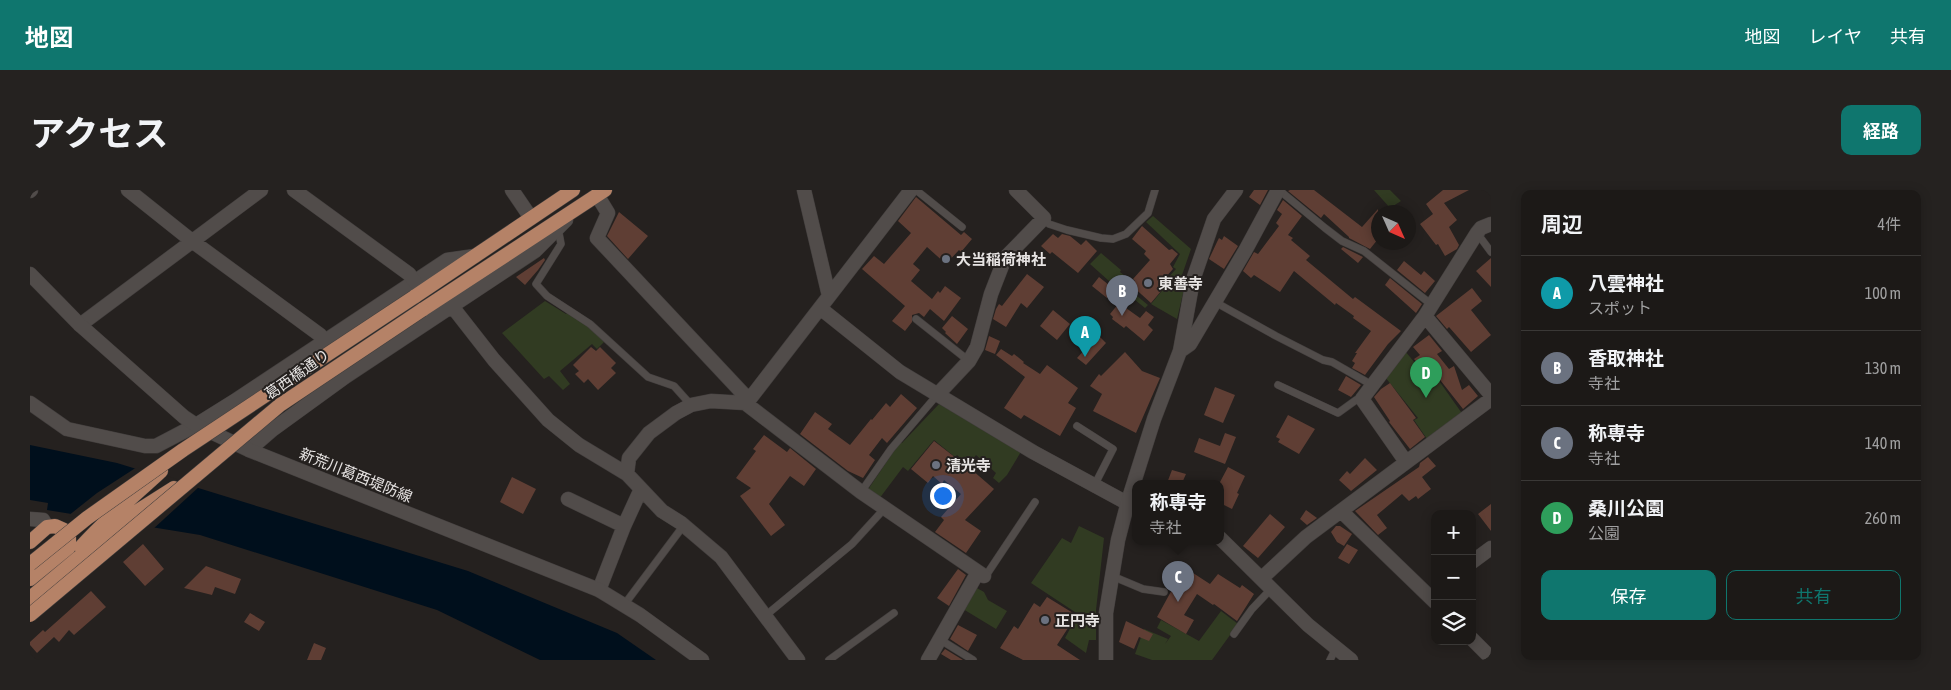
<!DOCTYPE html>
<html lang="ja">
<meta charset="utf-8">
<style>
:root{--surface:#1c1917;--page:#252220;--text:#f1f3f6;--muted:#a0a0a1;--line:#3a3836;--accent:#0f766e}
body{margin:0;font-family:"Asap Condensed","Noto Sans JP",sans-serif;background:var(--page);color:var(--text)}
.controls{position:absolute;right:15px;bottom:15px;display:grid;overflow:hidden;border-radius:10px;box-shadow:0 2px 12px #0003}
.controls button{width:45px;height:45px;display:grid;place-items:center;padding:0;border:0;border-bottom:1px solid var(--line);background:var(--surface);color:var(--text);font:25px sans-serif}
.compass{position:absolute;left:1341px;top:15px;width:45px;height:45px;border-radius:50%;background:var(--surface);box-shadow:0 2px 12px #0003;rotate:135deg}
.you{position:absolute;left:912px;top:305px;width:18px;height:18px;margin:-12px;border:4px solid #fff;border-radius:50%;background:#1a73e8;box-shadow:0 0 0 8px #1a73e833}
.badge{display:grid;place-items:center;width:32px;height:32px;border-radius:50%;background:var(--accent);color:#fff;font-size:16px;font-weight:700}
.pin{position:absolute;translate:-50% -41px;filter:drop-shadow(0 1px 2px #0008)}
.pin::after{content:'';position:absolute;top:26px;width:18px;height:15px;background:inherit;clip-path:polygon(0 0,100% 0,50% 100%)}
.popup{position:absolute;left:1102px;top:290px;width:92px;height:65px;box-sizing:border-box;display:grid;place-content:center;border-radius:10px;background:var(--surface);filter:drop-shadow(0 1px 4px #0005);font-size:16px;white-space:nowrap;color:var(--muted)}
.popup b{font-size:19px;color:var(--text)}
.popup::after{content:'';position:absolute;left:50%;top:100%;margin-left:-10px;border:10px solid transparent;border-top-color:var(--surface)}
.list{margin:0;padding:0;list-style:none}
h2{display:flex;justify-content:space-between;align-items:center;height:65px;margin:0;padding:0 20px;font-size:21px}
h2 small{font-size:16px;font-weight:400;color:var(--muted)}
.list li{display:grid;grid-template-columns:32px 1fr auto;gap:15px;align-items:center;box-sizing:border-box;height:75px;padding:0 20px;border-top:1px solid var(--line)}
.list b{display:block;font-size:19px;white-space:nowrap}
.list p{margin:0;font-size:16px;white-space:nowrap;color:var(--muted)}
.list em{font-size:16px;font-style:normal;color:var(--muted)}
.actions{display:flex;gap:10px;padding:15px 20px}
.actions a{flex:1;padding:11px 0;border:1px solid var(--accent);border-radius:10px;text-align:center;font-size:18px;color:var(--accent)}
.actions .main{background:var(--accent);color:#fff}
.icon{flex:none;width:28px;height:28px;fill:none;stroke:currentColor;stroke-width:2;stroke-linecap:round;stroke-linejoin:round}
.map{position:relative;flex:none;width:1461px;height:470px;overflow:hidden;border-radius:10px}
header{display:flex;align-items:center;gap:30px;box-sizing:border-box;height:70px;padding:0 25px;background:var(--accent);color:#fff}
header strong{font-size:24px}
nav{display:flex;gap:28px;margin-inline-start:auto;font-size:18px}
.intro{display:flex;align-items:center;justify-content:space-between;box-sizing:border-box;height:120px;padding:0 30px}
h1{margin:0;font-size:35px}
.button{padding:12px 22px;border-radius:10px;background:var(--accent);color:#fff;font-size:18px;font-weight:700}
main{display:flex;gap:30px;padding:0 30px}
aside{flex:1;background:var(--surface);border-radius:10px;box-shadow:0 2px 12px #0003}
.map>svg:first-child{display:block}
</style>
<header>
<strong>地図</strong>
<nav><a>地図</a><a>レイヤ</a><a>共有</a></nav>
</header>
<div class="intro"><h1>アクセス</h1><a class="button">経路</a></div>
<main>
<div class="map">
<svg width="1461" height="470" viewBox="0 0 1461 470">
<rect width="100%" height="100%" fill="#25211f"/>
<path fill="#313b22" d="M1344,0H1360L1371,11L1360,18Z
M1123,26L1161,59L1151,88L1156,91L1147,129L1121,114L1140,91L1137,89L1146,79L1143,77L1150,64L1116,32Z
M1071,63L1091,80L1090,82L1094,85L1089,91L1118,115L1115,118L1100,106L1098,108L1060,74Z
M515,111L536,124L537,123L557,133L574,152L567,159L562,154L530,181L540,194L533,200L519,186L514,189L472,143Z
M1375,161L1401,192L1407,188L1436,229L1397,249L1384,230L1388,228L1355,187Z
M909,214L992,260L977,285L969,293L963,288L966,283L946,265L938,275L927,265L925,267L904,250L878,281L873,277L849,309L837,301L870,252L872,253Z
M1049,336L1074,348L1066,420V450H1059L1056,463L1035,448L1048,424L1001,393L1032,348L1041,353Z
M945,397L954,402L958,410L977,421L966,439L933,419Z
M1191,421L1208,434L1182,470H1122L1105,464L1114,439L1138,449L1135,454L1141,446L1127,438L1131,430L1169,451Z"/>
<path fill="#000f1c" d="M0,255L87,273L438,381L587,443L626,470H510L407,420L170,345L17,320L18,313L0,310Z"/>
<path fill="#25211f" d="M107,277L170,296L122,340L38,326L67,303Z"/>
<path fill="#5f3e34" d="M1224,0H1238L1230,15L1219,7Z
M1260,0H1284L1332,37L1348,19V49L1340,59L1319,48V47L1294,24L1291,28L1258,1Z
M1413,0H1439L1414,13L1427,30L1419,37L1429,55L1427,59L1415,66L1408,54L1406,55L1390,34L1403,24L1396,14Z
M886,7L931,45L934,42L942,49L931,62L929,60L916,74L897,57L883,74L890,80L881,91L902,109L908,101L910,103L915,96L931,108L914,131L900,119L894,127L889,123L882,125V132L875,141L862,131L875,116L832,79L844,66L854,74L881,43L868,31Z
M1253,10L1272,26L1258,45L1263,48L1261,50L1280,66L1276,70L1323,109L1325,107L1371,141L1358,154L1335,185L1322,178L1325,173L1322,171L1327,163H1325L1341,141L1323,128L1324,126L1306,113L1305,115L1264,81L1250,102L1224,85L1221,88L1213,81L1224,62L1228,64L1249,36L1246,33L1252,24L1247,20Z
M589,22L618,46L598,69L577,46Z
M1112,36L1139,60L1142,59L1148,64L1140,74L1143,79L1134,89L1137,91L1131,99L1132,100L1121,113L1101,95L1105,91L1103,89L1120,70L1114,64L1116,61L1102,49Z
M1023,44L1028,48L1032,44L1040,46L1051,55L1056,50L1067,61L1048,83L1022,62L1020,64L1011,56Z
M1194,46L1208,56L1194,79L1179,69L1187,52L1189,48L1192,50Z
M1313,57L1333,67L1328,73L1311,59Z
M514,68L515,70L508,80L495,95L486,87Z
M1461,68V97L1446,81Z
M1374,71L1391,85L1394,81L1405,91L1395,103L1367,80Z
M997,84L1014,97L997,118L991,113L976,137L963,129L966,119L969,114L972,116Z
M1069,87L1084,99L1077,108L1062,96Z
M1360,88L1392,114L1386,123L1355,95Z
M1442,98L1452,111L1441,120L1461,145L1441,162L1419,137L1417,139L1406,126Z
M1089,113L1110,128L1116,121L1124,127L1118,135L1123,140L1114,151L1096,136L1094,138L1082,129L1083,127L1080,124Z
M1023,120L1040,134L1027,150L1010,136Z
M922,126L938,139L927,154L915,143L916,142L912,138Z
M1068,145L1076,153L1056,175L1047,168Z
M1399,145L1412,161L1407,164L1419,179L1424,176L1432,200L1439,195L1448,206L1433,219L1407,186L1402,190L1384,169L1390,165L1383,157Z
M959,146L970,151L965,164L955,160Z
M561,157L566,161L570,157L586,173L581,178L586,183L568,200L558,189L554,193L545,184L549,181L543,175Z
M971,159L982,166L984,164L994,172L993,173L1010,184L1017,175L1048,198L1038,213L1046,218L1030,246L994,225L991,229L974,218L995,187L966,165Z
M1095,162L1112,181L1130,188L1106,243L1063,221L1072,204L1060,196L1069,184L1071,186Z
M1316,186L1331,195L1321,207L1308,200Z
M1360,193L1386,228L1383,230L1395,247L1380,259L1359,232L1360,231L1344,207L1351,199Z
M1185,197L1205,205L1193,233L1174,225Z
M871,204L887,218L857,253L852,248L839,265L845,270L833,288L818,281L770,244L785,222L802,234L798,239L820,255L841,229L842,230L856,213L860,217Z
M1258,225L1285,239L1269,264L1248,252L1250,249L1246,247Z
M1195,243L1206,247L1195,274L1164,262L1169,248L1190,256Z
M734,245L757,262L760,258L786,279L774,296L760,286L739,314L755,335L741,346L710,306L721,298L706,288L726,261L723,259Z
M904,251L926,268L927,267L964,299L935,330L951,341L936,363L905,342L914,330L911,327L931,304L914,290L912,294L903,286L898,293L881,279Z
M1398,267L1406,276L1392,287L1401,299L1388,309L1386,306L1379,311L1372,304L1347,325L1357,338L1348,345L1325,321L1389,277L1390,273Z
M1335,268L1347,280L1321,301L1309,290L1317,281L1320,284Z
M1198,277L1215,286L1207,303L1209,304L1202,319L1190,313V292Z
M1142,280L1156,284L1152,293H1137Z
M482,287L506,299L493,324L470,312Z
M1461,314V341L1448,324Z
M1276,320L1287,328L1277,335L1270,329Z
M1240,324L1255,337L1228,368L1213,356Z
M1306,336H1310L1322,344L1314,356L1307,352L1301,342Z
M113,354L134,379L115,396L93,372Z
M1317,354L1328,360L1319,374L1308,368Z
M176,376L211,389L205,404L185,397L182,405L154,398Z
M928,379L936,385L919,416L907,408Z
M1160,381L1180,394L1188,384L1210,398L1212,395L1224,404L1207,431L1184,414L1183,415L1167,404L1154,425L1164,430L1156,444L1127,427L1144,396L1149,398Z
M61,401L76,417L44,445L39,440L29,452L24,447L7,463L0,455V452L13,440L15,442Z
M1017,407L1043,423L1035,436L1038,438L1027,455L1050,470H993L970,458L984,436L988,439L1004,413L1010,417Z
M220,423L235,432L229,441L214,432Z
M1096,431L1123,444L1119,451L1109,447L1104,459L1089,452Z
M928,435L947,445L938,461L920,449Z
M284,453L296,458L291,470H277Z
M915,459L933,470H921L911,464Z"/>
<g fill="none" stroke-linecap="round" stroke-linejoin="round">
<g stroke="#423e3d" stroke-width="8">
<path id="service" d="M886,0L932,37
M1249,0L1295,38L1312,51L1334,61L1402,115
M1014,28L1019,34L1037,40L1071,48L1083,49L1096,44L1118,23L1125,0
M528,38L531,54L506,94L517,106L560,134L618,187L644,196L661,215
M1447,43L1461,62
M1185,112L1246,146L1293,170L1302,172L1342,195
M886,129L939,171
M1248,195L1308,223L1326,210L1332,209
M1047,236L1083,259L1064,296
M831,302L861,259L908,204
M954,386L955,387L1005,312
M1082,386L1113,399L1134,402
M594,415L651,339V334
M735,426L822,354L855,318
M1204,444L1222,419L1242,398
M909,449L943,470
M799,470L864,423
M1300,470L1306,458"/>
</g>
<g stroke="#423e3d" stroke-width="15">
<path id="minor" d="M98,0L162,51L290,145L295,151
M482,0L501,28
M774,0L799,106
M567,5L578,23L567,48L719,210
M421,115L464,170L518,230L549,255L597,284L632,321L651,333L691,367L768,470
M790,118L870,182L1003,262L1097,313
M1395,126L1461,205
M50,135L231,0
M1150,161L1160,154L1215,61L1248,0
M908,204L939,171L947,157L961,104L975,68L1014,28L986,0
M715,213L831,302L954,386
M166,235L206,210L417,70L445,66
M219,260L242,240L315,187L505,61L536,30
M1376,272L1332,209L1395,126L1447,43L1451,38L1461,34
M597,284L599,268L619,243L646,223L661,215L681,211L715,213L719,210L881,0
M538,309L594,336
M1106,310L1099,308L1124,229L1150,161L1163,90L1184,29L1206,0
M1311,321L1405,412
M0,329L13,330L17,337
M1190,348L1278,435L1321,470
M1442,372L1461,358
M1232,388L1276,347L1461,209
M569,400L594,336L611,299
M1442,449L1461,468
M898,470L948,382"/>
</g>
<g stroke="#423e3d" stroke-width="15">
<path id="tertiary" d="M264,0L379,84L385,92
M0,1L1,0
M0,213L37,239L115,256H126L166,235
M1076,470V423L1088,350L1099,308"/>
</g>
<g stroke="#423e3d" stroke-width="15">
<path id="secondary" d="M0,84L50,135L154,227L166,235L219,260L569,400L610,425L672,470"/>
</g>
<g stroke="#423e3d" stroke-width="15">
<path id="primary" d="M384,107L543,0
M392,120L575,0
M0,352L17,337L25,336L34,340L39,348V357L0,389
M51,357C76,329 104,306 131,281
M0,408L95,329L144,298"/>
</g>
<use href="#service" stroke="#514c4a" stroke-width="7"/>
<use href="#minor" stroke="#514c4a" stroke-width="14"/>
<use href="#tertiary" stroke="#514c4a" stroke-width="14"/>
<use href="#secondary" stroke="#514c4a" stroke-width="14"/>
<use href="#primary" stroke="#b58267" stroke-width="14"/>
<g stroke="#423e3d" stroke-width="15" stroke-linecap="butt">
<path id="primary-bridge" d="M0,374L57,328L153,260L384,107
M0,425L250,215L392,120"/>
</g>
<use href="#primary-bridge" stroke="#b58267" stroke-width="14"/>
</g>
<g fill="#6b7280" stroke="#25211f" stroke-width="2">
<circle cx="916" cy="69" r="5"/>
<circle cx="1118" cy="93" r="5"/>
<circle cx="906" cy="275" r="5"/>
<circle cx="1015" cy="430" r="5"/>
</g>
<g text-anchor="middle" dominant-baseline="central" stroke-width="4" stroke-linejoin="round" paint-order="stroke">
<g font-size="15" font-weight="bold" fill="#e7e4e3" stroke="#25211f" text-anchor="start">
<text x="926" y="69">大当稲荷神社</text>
<text x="1128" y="93">東善寺</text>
<text x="916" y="275">清光寺</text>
<text x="1025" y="430">正円寺</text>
</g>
<g font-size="15" fill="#e7e4e3" stroke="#25211f">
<text transform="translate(267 184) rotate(-35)">葛西橋通り</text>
<text transform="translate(326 285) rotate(22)">新荒川葛西堤防線</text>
</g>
</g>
</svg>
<div class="controls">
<button>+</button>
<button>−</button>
<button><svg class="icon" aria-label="layers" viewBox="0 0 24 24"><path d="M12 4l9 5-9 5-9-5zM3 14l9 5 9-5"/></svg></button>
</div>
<svg class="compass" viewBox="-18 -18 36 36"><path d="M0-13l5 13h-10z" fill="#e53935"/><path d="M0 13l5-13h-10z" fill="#a0a0a1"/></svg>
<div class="you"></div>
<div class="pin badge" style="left:1055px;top:167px;background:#0f9aa8">A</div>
<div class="pin badge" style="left:1092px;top:126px;background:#6b7280">B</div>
<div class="pin badge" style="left:1148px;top:412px;background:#6b7280">C</div>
<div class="popup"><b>称専寺</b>寺社</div>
<div class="pin badge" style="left:1396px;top:208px;background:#2e9e5b">D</div>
</div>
<aside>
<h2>周辺<small>4件</small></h2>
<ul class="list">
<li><span class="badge" style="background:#0f9aa8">A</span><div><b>八雲神社</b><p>スポット</p></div><em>100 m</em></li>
<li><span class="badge" style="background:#6b7280">B</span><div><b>香取神社</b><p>寺社</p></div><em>130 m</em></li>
<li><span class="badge" style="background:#6b7280">C</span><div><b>称専寺</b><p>寺社</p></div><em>140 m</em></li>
<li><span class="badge" style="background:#2e9e5b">D</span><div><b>桑川公園</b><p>公園</p></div><em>260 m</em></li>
</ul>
<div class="actions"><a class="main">保存</a><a>共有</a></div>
</aside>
</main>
